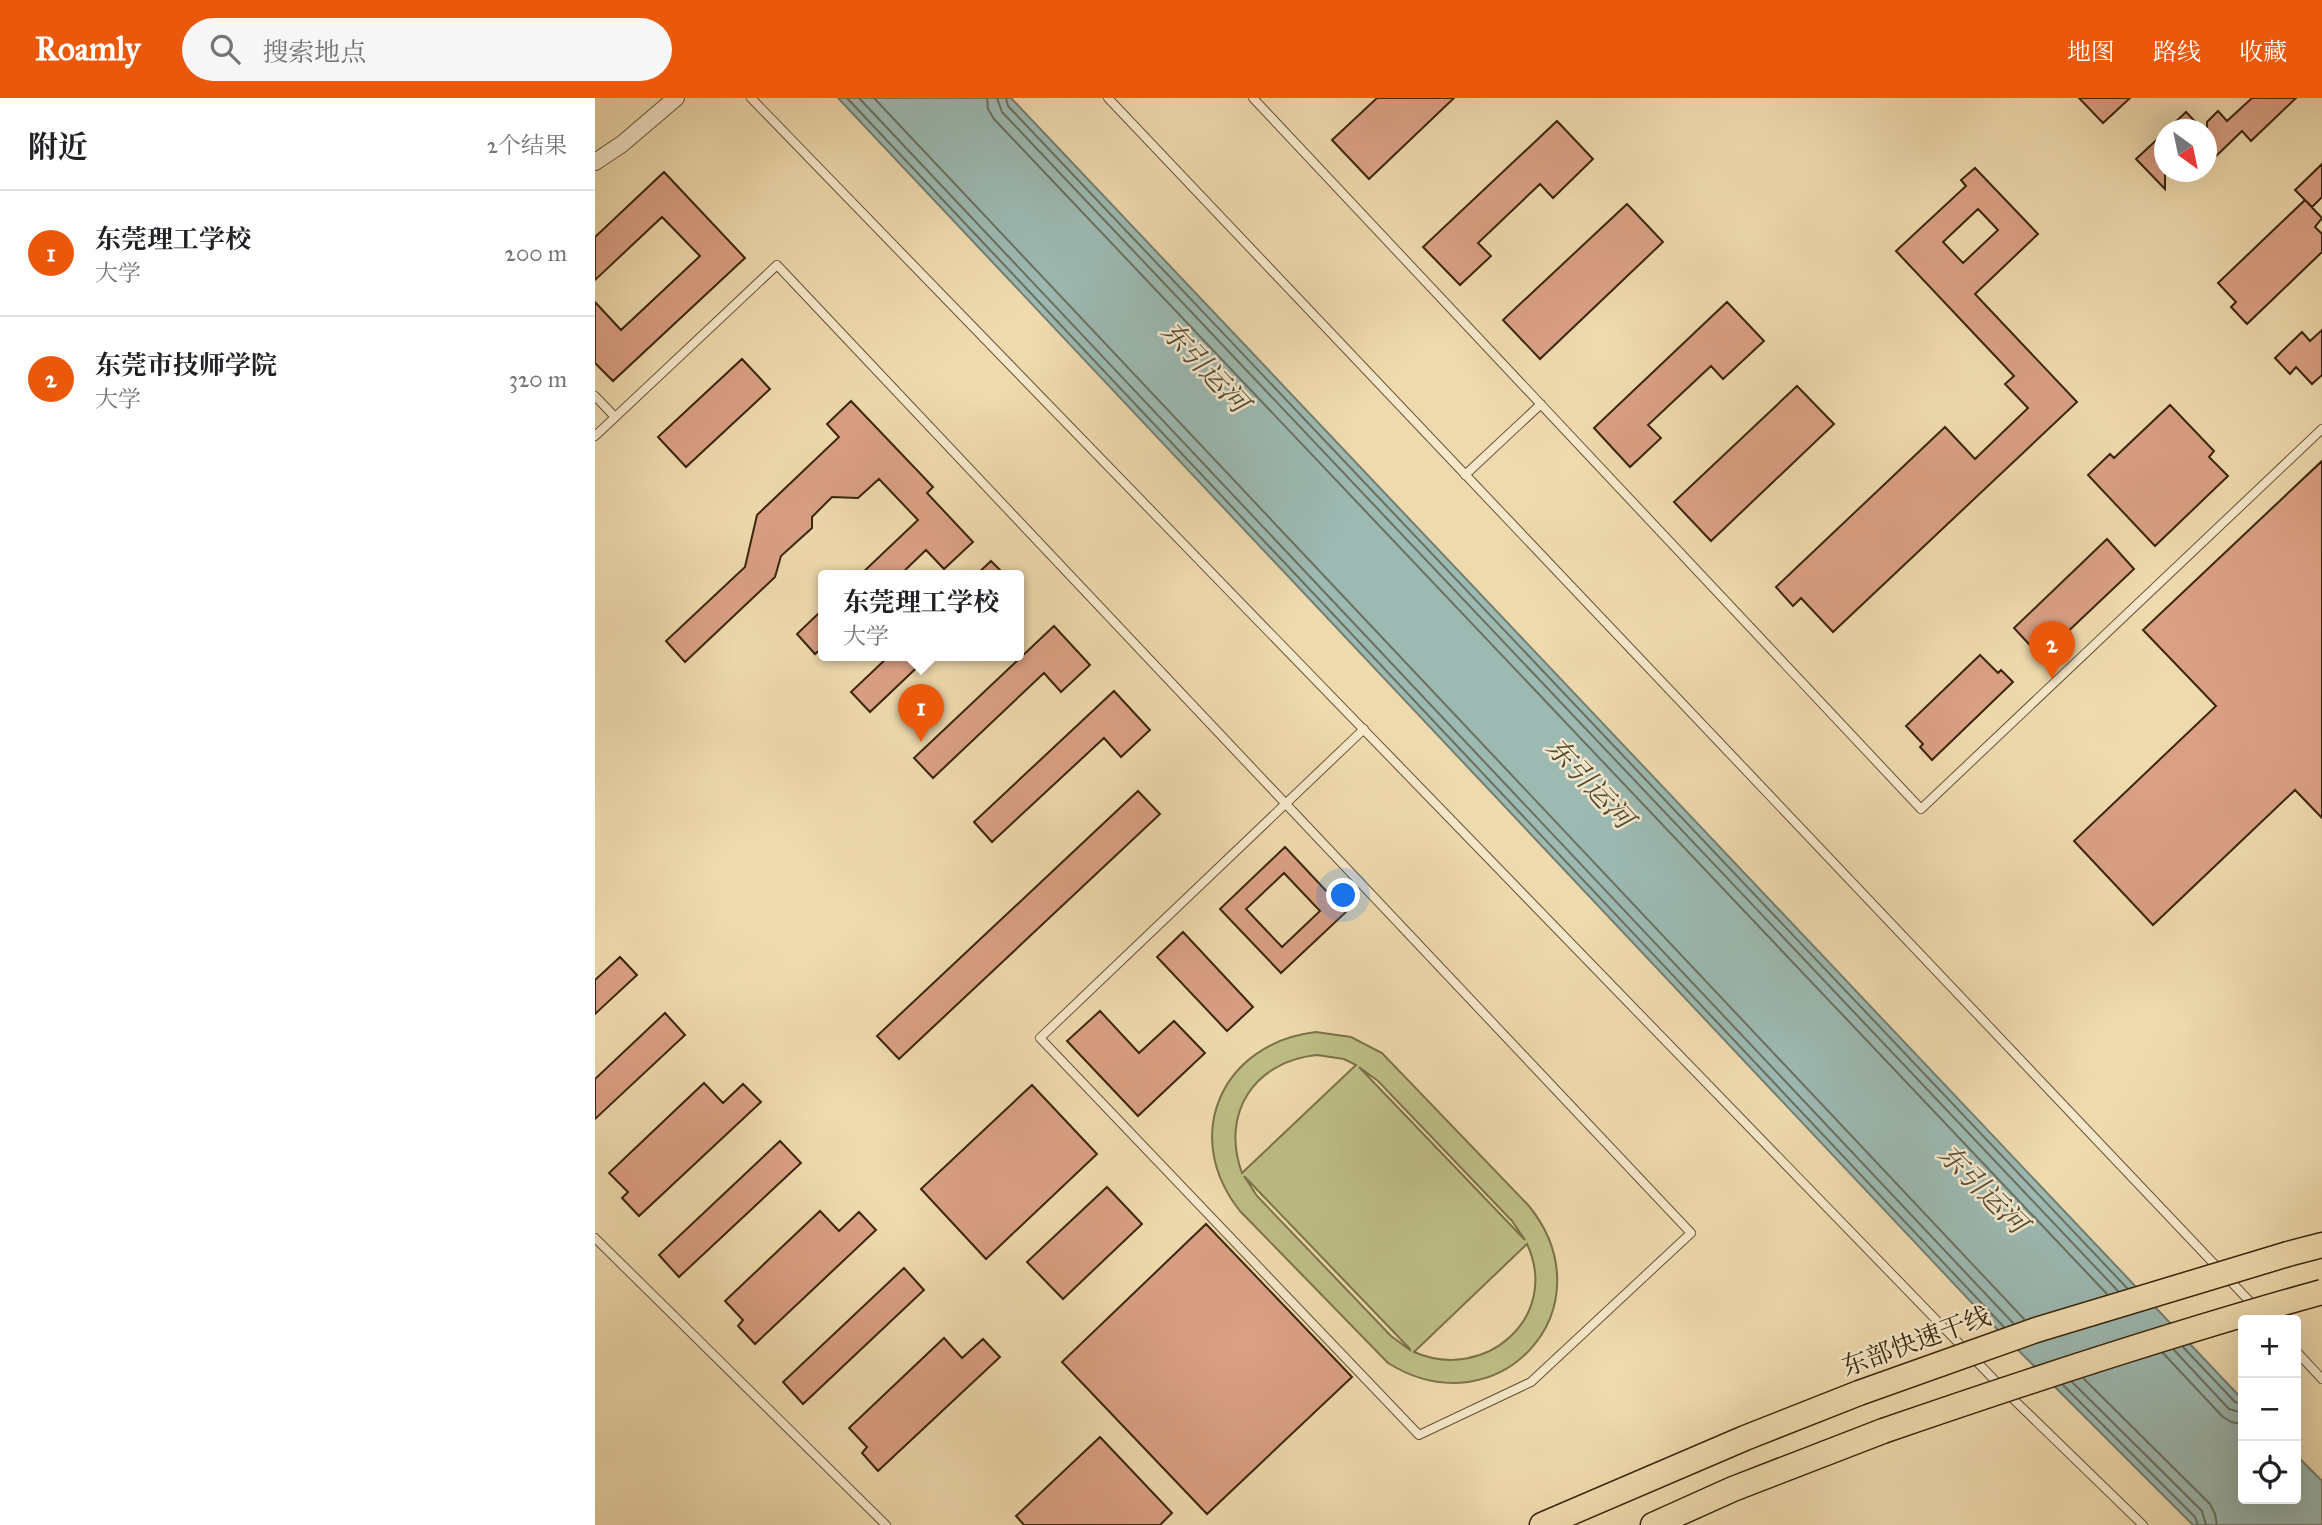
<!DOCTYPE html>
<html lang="zh">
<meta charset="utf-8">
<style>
:root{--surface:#fff;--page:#f6f6f6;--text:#202124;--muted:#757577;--line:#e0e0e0;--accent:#ea580c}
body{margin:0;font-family:"IM FELL Great Primer","Noto Serif SC",serif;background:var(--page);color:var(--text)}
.controls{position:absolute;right:21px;bottom:21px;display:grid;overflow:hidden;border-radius:7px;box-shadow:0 7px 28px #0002}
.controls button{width:63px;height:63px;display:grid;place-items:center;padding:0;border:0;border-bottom:2px solid var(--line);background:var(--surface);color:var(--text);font:35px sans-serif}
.compass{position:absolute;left:1559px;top:21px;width:63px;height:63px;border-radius:50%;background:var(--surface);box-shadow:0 7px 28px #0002;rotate:147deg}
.you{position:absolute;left:749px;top:798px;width:24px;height:24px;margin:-18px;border:5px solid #fff;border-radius:50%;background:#1a73e8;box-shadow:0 0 0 10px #1a73e833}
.badge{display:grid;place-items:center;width:46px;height:46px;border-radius:50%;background:var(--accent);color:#fff;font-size:23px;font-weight:700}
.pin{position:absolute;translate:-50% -58px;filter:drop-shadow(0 2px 4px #0008)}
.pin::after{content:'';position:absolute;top:37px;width:24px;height:21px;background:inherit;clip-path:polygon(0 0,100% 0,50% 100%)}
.popup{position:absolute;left:223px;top:472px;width:206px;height:91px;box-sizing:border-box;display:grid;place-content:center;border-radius:7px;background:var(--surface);filter:drop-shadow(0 2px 5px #0005);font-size:23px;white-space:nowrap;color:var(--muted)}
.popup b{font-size:26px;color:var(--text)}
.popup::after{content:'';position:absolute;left:50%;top:100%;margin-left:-14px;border:14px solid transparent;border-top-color:var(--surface)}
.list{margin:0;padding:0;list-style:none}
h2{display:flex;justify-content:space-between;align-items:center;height:91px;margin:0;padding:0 28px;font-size:30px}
h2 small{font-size:23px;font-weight:400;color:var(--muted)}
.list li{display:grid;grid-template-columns:46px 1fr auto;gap:21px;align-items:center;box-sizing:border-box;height:126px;padding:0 28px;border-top:2px solid var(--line)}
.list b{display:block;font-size:26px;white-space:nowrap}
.list p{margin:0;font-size:23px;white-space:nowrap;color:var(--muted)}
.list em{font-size:23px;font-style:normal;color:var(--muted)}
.icon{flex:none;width:38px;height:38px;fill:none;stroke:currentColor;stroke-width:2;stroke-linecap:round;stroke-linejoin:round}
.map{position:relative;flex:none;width:1727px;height:1427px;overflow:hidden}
header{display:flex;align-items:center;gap:42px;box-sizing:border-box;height:98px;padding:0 35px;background:var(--accent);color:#fff}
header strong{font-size:33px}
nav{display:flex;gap:38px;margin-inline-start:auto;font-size:24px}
.search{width:490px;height:63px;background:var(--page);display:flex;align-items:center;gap:18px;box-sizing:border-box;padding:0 24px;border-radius:38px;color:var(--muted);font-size:26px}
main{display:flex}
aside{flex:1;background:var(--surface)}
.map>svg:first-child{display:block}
</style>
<header>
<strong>Roamly</strong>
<div class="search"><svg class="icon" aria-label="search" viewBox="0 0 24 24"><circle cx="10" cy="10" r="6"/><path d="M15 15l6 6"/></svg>搜索地点</div>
<nav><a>地图</a><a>路线</a><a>收藏</a></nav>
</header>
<main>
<aside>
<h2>附近<small>2个结果</small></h2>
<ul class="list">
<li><span class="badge">1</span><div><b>东莞理工学校</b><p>大学</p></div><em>200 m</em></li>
<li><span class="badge">2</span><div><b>东莞市技师学院</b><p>大学</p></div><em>320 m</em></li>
</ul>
</aside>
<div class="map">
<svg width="1727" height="1427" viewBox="0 0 1727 1427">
<rect width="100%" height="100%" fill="#efdaae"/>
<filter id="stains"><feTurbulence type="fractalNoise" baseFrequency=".00286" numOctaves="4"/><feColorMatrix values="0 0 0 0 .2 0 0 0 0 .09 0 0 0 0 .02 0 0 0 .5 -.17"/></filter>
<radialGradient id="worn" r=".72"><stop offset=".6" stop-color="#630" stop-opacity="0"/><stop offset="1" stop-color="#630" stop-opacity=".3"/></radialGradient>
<path fill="#bebe87" stroke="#7c7249" stroke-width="2" fill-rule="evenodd" d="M721,934L756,939L787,955L934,1108C1016,1210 904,1334 793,1265L645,1113C585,1038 627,945 721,934ZM722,957L749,961L761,967L647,1075C625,1015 660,963 722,957ZM764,969L783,983L917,1123L930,1142ZM649,1078L815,1251V1252L796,1238L662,1098ZM932,1146C966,1219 890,1285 819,1254Z"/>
<path fill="#9cb9b2" stroke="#747e6f" stroke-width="2" d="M243,0H416L1648,1302V1401H1701V1357L1727,1383V1427H1598L1393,1222Z"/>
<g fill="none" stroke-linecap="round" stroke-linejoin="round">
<path stroke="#6a705e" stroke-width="2" d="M252,0L1409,1229
M264,0L1418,1225
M279,0L1429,1221
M392,0L393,11L399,21L1512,1196
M402,0L407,14L1523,1193
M411,0L413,8L1532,1190
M1588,1249L1640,1304L1648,1306
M1579,1252L1634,1311L1648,1315
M1568,1255L1627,1318L1636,1324L1648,1326
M1489,1281L1615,1406L1620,1416L1622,1427
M1477,1284L1607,1413L1611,1427
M1468,1287L1600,1419L1603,1427"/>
</g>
<path fill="#dba084" stroke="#39260b" stroke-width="2" fill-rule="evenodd" d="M782,0H859L774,81L737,42Z
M1484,0H1535L1508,25Z
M1657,0H1701L1656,43L1647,33L1612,67V24L1623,13L1632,23Z
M1591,14L1608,32H1572Z
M962,23L998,61L958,100L945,86L883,145L896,158L865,187L828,149Z
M1570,34V91L1541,61Z
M1727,66V99L1717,109L1700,92Z
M1380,70L1443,136L1380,196L1482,304L1238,534L1206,500L1198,508L1181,489L1350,329L1380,361L1433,310L1410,286L1419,278L1301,153L1371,88L1366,82ZM1383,111L1403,132L1368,165L1348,144Z
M69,74L150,160L18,283L0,265V204L26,232L105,158L67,119L0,182V139Z
M1710,102L1727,120L1720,129L1727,136V154L1652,226L1636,209L1641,204L1623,185Z
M1032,106L1068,144L945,261L908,222Z
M1132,204L1169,243L1128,281L1116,268L1053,327L1066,340L1035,369L999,330Z
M1727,232V277L1717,286L1701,269L1695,276L1680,260L1707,234L1715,243Z
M147,261L175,291L91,369L63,339Z
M1202,288L1239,326L1116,443L1079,404Z
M256,303L338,389L332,395L378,444L349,471L331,452L304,478H264L323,422L284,381L263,400L237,399L217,419V430L186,458L180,479L90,564L71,543L150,469L162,417L244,339L232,326Z
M1575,307L1619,353L1614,359L1633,378L1560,448L1493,377L1515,356L1519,360Z
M1727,363V720L1700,692L1558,827L1479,743L1621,608L1548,532Z
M1512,441L1539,471L1446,559L1419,530Z
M396,463L411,478H380Z
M228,511V549L220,556L202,536Z
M459,528L495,567L466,594L449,575L338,680L319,660Z
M1385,557L1403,575L1406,572L1418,584L1337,662L1325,649L1328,646L1311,628Z
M294,558H334L275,614L256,594Z
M519,593L555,632L526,659L509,640L397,744L379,724Z
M543,693L565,716L304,961L282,938Z
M690,749L751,814L686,875L625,811ZM689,775L725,813L687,849L651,811Z
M588,834L658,909L632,933L562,859Z
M25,859L42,877L0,916V882Z
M505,913L544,955L579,923L610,955L543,1018L472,943Z
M70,915L90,937L0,1021V981Z
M109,985L128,1005L148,986L166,1004L44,1118L27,1100L33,1094L14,1075Z
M437,987L502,1056L391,1161L326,1091Z
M185,1043L206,1065L84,1179L64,1157Z
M512,1089L547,1126L468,1201L432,1164Z
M225,1113L244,1133L264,1114L281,1132L160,1246L143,1228L148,1222L130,1203Z
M611,1126L757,1279L612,1416L467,1264Z
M309,1170L329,1192L208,1306L188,1284Z
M349,1240L367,1260L388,1241L405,1259L283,1373L267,1355L272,1349L254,1330Z
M505,1339L577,1415L565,1427H429L421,1418Z"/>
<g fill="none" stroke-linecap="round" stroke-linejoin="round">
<g stroke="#665334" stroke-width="10">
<path id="service" d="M156,0L1415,1298L1548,1427
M513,0L1660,1209
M658,0L1326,711L1727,331
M0,298L20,319
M0,338L182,167L1096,1135L936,1284L824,1337L445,940L769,631
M870,377L946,306
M0,1140L291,1427
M1701,1253L1727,1281"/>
</g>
<g stroke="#665334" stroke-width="18">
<path id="minor" d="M0,64L27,46L81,0"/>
</g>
<g stroke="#39260b" stroke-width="27">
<path id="trunk" d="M1693,1156L1727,1147
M947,1427L1150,1340L1264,1295
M1058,1427L1138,1391L1288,1333"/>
</g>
<use href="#service" stroke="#f5e7ca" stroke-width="8"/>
<use href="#minor" stroke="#f5e7ca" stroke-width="16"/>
<use href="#trunk" stroke="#efdaae" stroke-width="24"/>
<g stroke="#39260b" stroke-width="27" stroke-linecap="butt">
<path id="trunk-bridge" d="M1264,1295L1441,1232L1693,1156
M1288,1333C1433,1283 1579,1235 1727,1194"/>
</g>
<use href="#trunk-bridge" stroke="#efdaae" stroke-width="24"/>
</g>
<g text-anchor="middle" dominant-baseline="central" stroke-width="5" stroke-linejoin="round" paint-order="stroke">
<g font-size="26" fill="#39260b" stroke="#f5e7ca">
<text transform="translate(1321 1243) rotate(-20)">东部快速干线</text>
</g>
<g font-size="28" font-style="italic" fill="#524b35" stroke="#f5e7ca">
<text transform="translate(610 269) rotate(47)">东引运河</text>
<text transform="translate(995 685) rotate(47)">东引运河</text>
<text transform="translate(1388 1091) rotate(45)">东引运河</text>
</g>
</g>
<rect width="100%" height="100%" filter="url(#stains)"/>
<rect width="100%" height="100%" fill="url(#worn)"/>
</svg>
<div class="controls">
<button>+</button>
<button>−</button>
<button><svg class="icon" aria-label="locate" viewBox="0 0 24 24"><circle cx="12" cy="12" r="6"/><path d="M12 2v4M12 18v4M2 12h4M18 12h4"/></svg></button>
</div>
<svg class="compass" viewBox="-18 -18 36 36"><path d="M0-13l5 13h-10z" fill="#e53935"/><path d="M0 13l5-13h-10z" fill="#757577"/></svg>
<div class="you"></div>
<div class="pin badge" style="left:326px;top:644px">1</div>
<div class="popup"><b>东莞理工学校</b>大学</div>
<div class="pin badge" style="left:1457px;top:581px">2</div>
</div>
</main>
